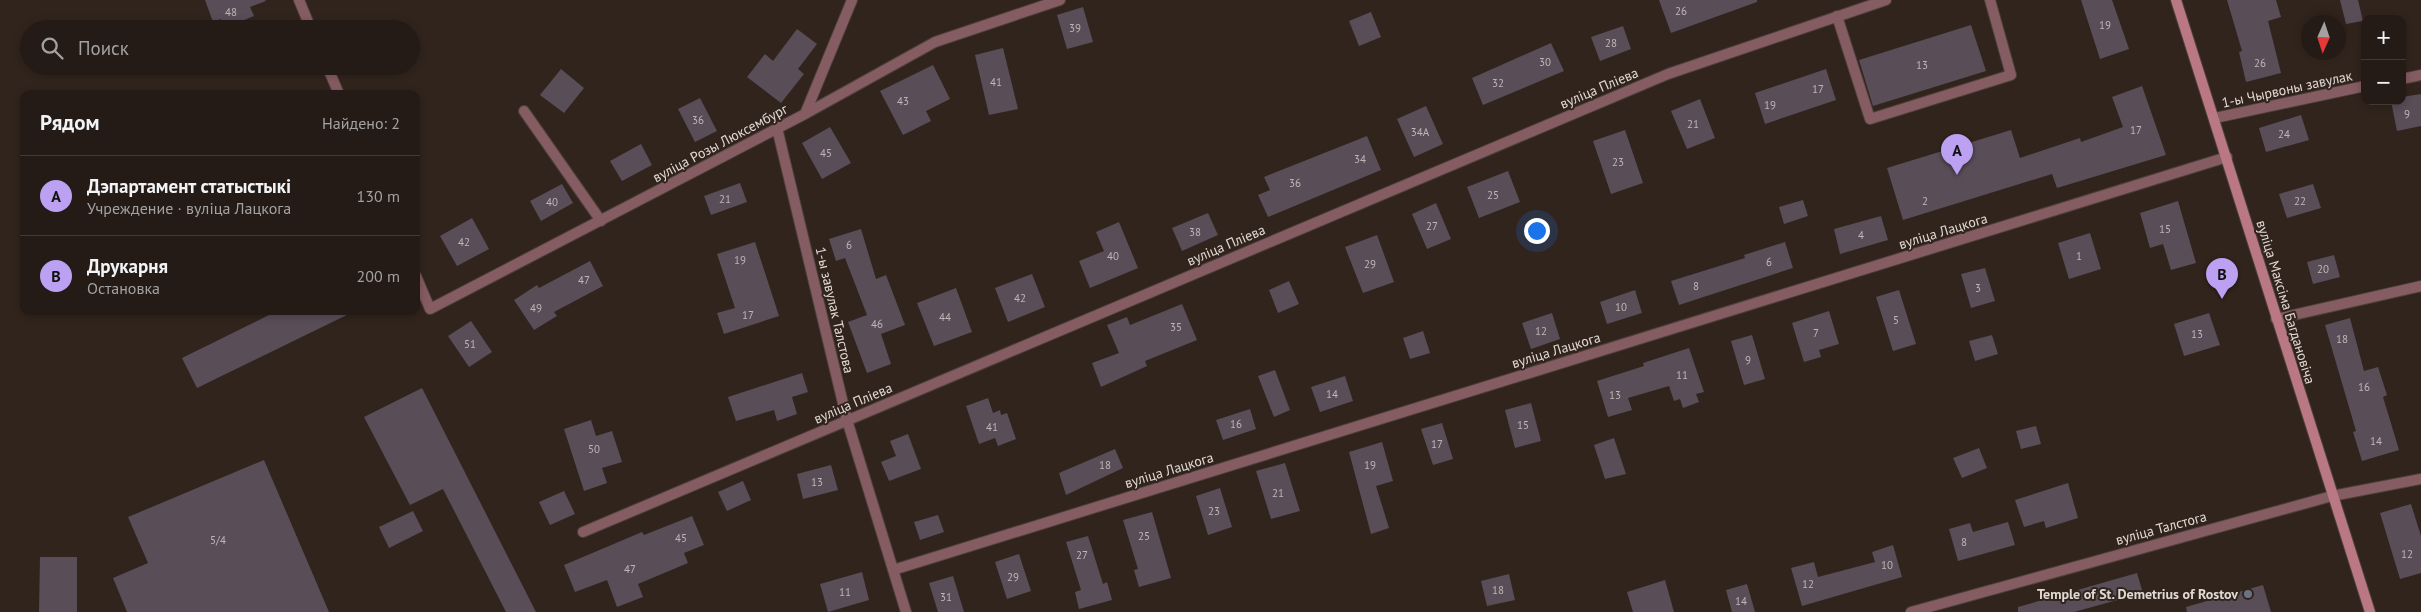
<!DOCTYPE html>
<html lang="ru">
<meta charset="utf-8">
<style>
:root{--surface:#251b16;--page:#312823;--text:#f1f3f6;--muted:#a3a1a1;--line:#423935;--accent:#bca0f2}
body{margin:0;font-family:"PT Sans",sans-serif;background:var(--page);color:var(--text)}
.controls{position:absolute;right:15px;top:15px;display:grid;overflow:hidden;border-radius:10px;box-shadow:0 2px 8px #0003}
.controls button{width:45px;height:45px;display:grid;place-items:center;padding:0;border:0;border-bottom:1px solid var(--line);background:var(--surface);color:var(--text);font:25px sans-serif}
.compass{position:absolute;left:2301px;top:15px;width:45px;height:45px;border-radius:50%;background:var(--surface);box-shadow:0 2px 8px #0003;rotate:183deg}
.you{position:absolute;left:1536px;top:230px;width:18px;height:18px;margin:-12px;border:4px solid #fff;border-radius:50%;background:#1a73e8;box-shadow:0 0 0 8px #1a73e833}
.badge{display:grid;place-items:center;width:32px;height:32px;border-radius:50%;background:var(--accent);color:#111;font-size:16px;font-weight:700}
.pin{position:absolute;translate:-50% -41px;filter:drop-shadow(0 1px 2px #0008)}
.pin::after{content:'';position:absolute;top:26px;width:18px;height:15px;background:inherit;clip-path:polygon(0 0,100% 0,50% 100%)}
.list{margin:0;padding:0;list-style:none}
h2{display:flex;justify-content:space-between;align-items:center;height:65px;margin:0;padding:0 20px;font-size:21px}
h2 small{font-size:16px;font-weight:400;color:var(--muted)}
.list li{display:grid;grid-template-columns:32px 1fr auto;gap:15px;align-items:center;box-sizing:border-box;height:80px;padding:0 20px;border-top:1px solid var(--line)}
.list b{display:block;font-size:19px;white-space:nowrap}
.list p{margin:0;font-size:16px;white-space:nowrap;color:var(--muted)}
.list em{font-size:16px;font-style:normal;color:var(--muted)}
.icon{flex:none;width:28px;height:28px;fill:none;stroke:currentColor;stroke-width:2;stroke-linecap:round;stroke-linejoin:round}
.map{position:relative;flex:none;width:2421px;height:612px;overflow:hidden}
.search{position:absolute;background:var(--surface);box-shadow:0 2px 8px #0003;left:20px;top:20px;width:400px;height:55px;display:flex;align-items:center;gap:12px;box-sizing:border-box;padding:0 18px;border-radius:28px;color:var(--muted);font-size:19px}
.panel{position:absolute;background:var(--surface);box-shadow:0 2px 8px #0003;left:20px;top:90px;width:400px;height:225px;border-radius:10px}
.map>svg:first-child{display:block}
</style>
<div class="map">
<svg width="2421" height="612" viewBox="0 0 2421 612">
<rect width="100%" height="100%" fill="#31241d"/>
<path fill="#594d58" d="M205,0H265L266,1L250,7L254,16L225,28L221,19L213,22Z
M1659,0H1757V2L1671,33Z
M2081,0H2112L2129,49L2100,59Z
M2227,0H2276L2281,17L2268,21L2281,73L2246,82L2239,52L2242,51Z
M2340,0H2358L2363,21L2346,24Z
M1083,7L1093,42L1067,49L1057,15Z
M1371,12L1381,37L1359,46L1349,21Z
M1971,25L1986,71L1873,106L1859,60Z
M1623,26L1631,49L1600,61L1591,37Z
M797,29L817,44L798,69L804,74L781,103L747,77L765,54L773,61Z
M1551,43L1564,71L1483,105L1472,78Z
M1003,48L1018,109L989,115L975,55Z
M933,65L950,99L926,111L931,121L903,135L880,91Z
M561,69L584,88L564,113L540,95Z
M1826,69L1836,100L1765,124L1755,93Z
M2142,86L2166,155L2057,188L2052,174L1903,220L1887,168L2011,130L2020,158L2080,138L2081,142L2123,127L2112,97Z
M2421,94V126L2397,131L2391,101H2402V97Z
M700,98L717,131L695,142L678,109Z
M1700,99L1715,138L1687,149L1671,111Z
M1426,106L1443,144L1414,157L1397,119Z
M2301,115L2309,140L2266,152L2259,128Z
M830,127L851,163L822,179L802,143Z
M1625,130L1643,183L1611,194L1593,141Z
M1367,136L1381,170L1268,217L1258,195L1270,190L1264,177Z
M641,144L652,165L622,181L610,161Z
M1508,171L1520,202L1479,218L1467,187Z
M740,183L747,202L711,215L704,196Z
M562,184L573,203L541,221L530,201Z
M2313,184L2321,208L2287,218L2279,194Z
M1803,200L1808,216L1784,224L1779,207Z
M2178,201L2196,263L2171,270L2163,244L2150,248L2140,213Z
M1436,203L1451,239L1427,249L1412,214Z
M1208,213L1218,235L1182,251L1172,228Z
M1881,216L1888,240L1840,254L1834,229Z
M472,218L489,249L457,266L440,236Z
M1119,222L1138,268L1090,288L1079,261L1104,251L1096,232Z
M861,229L876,279L886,275L905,325L881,334L891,364L867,373L848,322L867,315L845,258L836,261L829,239Z
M2090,233L2101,269L2069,279L2058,243Z
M1377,235L1394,282L1363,293L1345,247Z
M755,242L779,316L724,334L717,313L735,308L717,254Z
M1785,242L1793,268L1679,305L1671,281L1745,258L1744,255Z
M2334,255L2340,277L2313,284L2307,262Z
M590,261L603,286L554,312L557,316L534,330L514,300L537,285L539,288Z
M1985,268L1995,301L1971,308L1961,274Z
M1032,274L1045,307L1008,322L995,288Z
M1289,281L1299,304L1278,313L1269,290Z
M956,288L972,332L934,346L917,303Z
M1635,290L1642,313L1607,324L1600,302Z
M1899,290L1916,344L1893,351L1876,297Z
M1182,304L1197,340L1145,361L1147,366L1101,387L1092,363L1119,353L1107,325L1127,317L1130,325Z
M277,311H355L197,388L182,358Z
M1829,311L1839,344L1819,350L1821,357L1804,362L1792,323Z
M1552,313L1560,339L1531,349L1522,323Z
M2209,313L2220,345L2184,356L2174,324Z
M2350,318L2364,371L2378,367L2387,395L2383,397L2399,450L2362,461L2353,432L2356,431L2325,325Z
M471,321L492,352L469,367L448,336Z
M1423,331L1430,353L1410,359L1403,338Z
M1752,335L1765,379L1744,385L1731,341Z
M1992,335L1998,354L1975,361L1969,341Z
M1689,348L1704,392L1696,394L1699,402L1683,408L1680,399L1674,401L1669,386L1628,398L1632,410L1608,417L1597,381L1644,366L1643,363Z
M1275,370L1290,410L1274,417L1258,376Z
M802,373L808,392L792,397L797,414L777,421L774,410L736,421L728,397Z
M1345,376L1353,401L1320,412L1311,387Z
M422,388L536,612H506L443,489L410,505L364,417Z
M988,398L993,413L1000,410L1001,415L1007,413L1016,439L998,446L995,438L979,444L966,406Z
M1531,403L1541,441L1515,448L1505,410Z
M1250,409L1256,429L1223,440L1216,420Z
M591,420L596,436L612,431L622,462L602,468L607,483L584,491L564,429Z
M1442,423L1453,459L1433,465L1421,429Z
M2036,426L2041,444L2021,449L2016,431Z
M908,434L921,469L889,481L881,462L896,456L890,441Z
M1614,438L1626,474L1605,479L1594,445Z
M1382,442L1393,481L1376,486L1389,528L1371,534L1349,452Z
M1979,448L1987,468L1962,478L1953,458Z
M1115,449L1123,468L1066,495L1059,473Z
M264,460L329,612H127L113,578L148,563L128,517Z
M1285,463L1300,511L1271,519L1256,471Z
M831,465L838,490L803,499L797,474Z
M743,481L751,500L727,511L718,492Z
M2068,483L2078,518L2046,528L2044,521L2024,527L2015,500Z
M1220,488L1232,527L1208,535L1196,496Z
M564,491L575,514L550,525L539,502Z
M2411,504L2421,536V573L2400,579L2380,513Z
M413,511L423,531L389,548L379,527Z
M1152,512L1171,578L1139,587L1134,570L1138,569L1123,520Z
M938,515L944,532L920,540L914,522Z
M692,516L704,545L684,553L688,563L638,584L643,597L617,607L607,580L575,592L564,565L642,532L644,535Z
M2008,522L2015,545L1958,561L1949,529L1970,523L1973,532Z
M1088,536L1103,584L1107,582L1112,600L1079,609L1075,592L1081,590L1066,542Z
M1893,545L1902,577L1802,606L1791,568L1814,562L1818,577L1875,562L1872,552Z
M1019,554L1031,591L1007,599L995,562Z
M40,557H77V612H39Z
M862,572L869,600L828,612L820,584Z
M2137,573L2143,593L2074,612H2018V607Z
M1509,574L1515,600L1487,606L1481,581Z
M953,576L964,612H938L929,583Z
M1665,580L1674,612H1633L1627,592Z
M1747,584L1755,612H1732L1726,590Z
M2263,585L2271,612H2187L2186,607Z"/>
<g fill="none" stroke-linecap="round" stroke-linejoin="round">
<g stroke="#4d413a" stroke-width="12">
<path id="service" d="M1837,16L1870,119L2011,75L1990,0
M524,111L601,221"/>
</g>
<g stroke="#4d413a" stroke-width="12">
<path id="minor" d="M299,0L311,29
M327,66L339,94
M2402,79L2421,75
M805,114L852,0
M2215,118L2365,86
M777,128L847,420L906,612
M416,276L430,309L805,114L935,42L1060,0
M2276,319L2421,286
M583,532L1668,74L1886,0
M893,570L2227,157
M1911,612L2332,496L2421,479"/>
</g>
<g stroke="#4d413a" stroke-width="12">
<path id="secondary" d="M2176,0L2370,612"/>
</g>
<use href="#service" stroke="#855c62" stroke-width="10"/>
<use href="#minor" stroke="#855c62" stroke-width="10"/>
<use href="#secondary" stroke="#b97884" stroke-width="10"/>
</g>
<circle fill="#6b7280" stroke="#31241d" stroke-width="2" cx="2248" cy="594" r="5"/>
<g text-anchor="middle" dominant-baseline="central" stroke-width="4" stroke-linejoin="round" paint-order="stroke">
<g font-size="11" fill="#c0b6b5">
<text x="1681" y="11">26</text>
<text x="231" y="12">48</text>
<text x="2105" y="25">19</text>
<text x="1075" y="28">39</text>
<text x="1611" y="43">28</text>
<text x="1545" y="62">30</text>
<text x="2260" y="63">26</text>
<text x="1922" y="65">13</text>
<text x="996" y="82">41</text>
<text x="1498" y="83">32</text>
<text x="1818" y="89">17</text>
<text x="903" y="101">43</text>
<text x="1770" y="105">19</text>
<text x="2407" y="114">9</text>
<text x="698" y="120">36</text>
<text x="1693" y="124">21</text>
<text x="2136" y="130">17</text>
<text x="1420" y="132">34А</text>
<text x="2284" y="134">24</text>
<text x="826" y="153">45</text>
<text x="1360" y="159">34</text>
<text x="1618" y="162">23</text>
<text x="1295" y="183">36</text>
<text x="1493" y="195">25</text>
<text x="725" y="199">21</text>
<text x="1925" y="201">2</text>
<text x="2300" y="201">22</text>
<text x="552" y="202">40</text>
<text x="1432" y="226">27</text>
<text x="2165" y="229">15</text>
<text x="1195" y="232">38</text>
<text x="1861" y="235">4</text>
<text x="464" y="242">42</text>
<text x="849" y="245">6</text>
<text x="1113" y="256">40</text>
<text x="2079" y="256">1</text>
<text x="740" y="260">19</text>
<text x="1769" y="262">6</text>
<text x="1370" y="264">29</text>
<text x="2323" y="269">20</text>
<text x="584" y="280">47</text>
<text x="1696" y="286">8</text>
<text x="1978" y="288">3</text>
<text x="1020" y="298">42</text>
<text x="1621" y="307">10</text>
<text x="536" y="308">49</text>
<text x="748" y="315">17</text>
<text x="945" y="317">44</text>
<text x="1896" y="320">5</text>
<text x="877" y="324">46</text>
<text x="1176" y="327">35</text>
<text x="1541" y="331">12</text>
<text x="1816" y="333">7</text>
<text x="2197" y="334">13</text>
<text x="2342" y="339">18</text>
<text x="470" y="344">51</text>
<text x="1748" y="360">9</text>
<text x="1682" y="375">11</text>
<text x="2364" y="387">16</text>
<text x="1332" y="394">14</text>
<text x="1615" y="395">13</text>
<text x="1236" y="424">16</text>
<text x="1523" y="425">15</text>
<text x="992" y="427">41</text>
<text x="2376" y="441">14</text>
<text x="1437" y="444">17</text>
<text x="594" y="449">50</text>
<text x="1105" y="465">18</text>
<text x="1370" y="465">19</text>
<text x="817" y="482">13</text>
<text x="1278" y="493">21</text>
<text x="1214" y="511">23</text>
<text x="1144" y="536">25</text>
<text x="681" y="538">45</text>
<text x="218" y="540">5/4</text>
<text x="1964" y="542">8</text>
<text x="2407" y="554">12</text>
<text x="1082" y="555">27</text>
<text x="1887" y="565">10</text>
<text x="630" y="569">47</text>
<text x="1013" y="577">29</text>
<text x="1808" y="584">12</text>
<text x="1498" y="590">18</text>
<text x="845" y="592">11</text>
<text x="946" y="597">31</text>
<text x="1741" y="601">14</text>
</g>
<g font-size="14" fill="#e2d9d4" stroke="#31241d">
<text transform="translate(1599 88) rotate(-23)">вуліца Пліева</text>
<text transform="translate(2287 89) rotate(-12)">1-ы Чырвоны завулак</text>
<text transform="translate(720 143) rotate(-28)">вуліца Розы Люксембург</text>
<text transform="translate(1943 231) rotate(-17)">вуліца Лацкога</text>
<text transform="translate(1226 245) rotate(-23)">вуліца Пліева</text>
<text transform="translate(2286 302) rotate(73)">вуліца Максіма Багдановіча</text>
<text transform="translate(835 310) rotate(77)">1-ы завулак Талстова</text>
<text transform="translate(1556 350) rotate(-17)">вуліца Лацкога</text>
<text transform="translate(853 403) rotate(-23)">вуліца Пліева</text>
<text transform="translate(1169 470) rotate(-17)">вуліца Лацкога</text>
<text transform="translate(2161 528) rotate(-15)">вуліца Талстога</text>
</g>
<g font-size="14" font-weight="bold" fill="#e2d9d4" stroke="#31241d" text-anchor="end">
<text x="2238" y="594">Temple of St. Demetrius of Rostov</text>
</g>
</g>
</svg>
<div class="controls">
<button>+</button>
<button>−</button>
</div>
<svg class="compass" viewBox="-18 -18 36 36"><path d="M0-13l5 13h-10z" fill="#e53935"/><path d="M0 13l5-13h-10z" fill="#a3a1a1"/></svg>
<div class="you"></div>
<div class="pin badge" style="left:1957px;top:175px">A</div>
<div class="pin badge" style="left:2222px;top:299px">B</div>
<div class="search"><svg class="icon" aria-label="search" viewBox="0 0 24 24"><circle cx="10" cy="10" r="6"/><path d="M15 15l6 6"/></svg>Поиск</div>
<section class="panel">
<h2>Рядом<small>Найдено: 2</small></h2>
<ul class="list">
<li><span class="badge">A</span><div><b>Дэпартамент статыстыкі</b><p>Учреждение · вуліца Лацкога</p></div><em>130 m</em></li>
<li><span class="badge">B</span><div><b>Друкарня</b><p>Остановка</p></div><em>200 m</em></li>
</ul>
</section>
</div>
